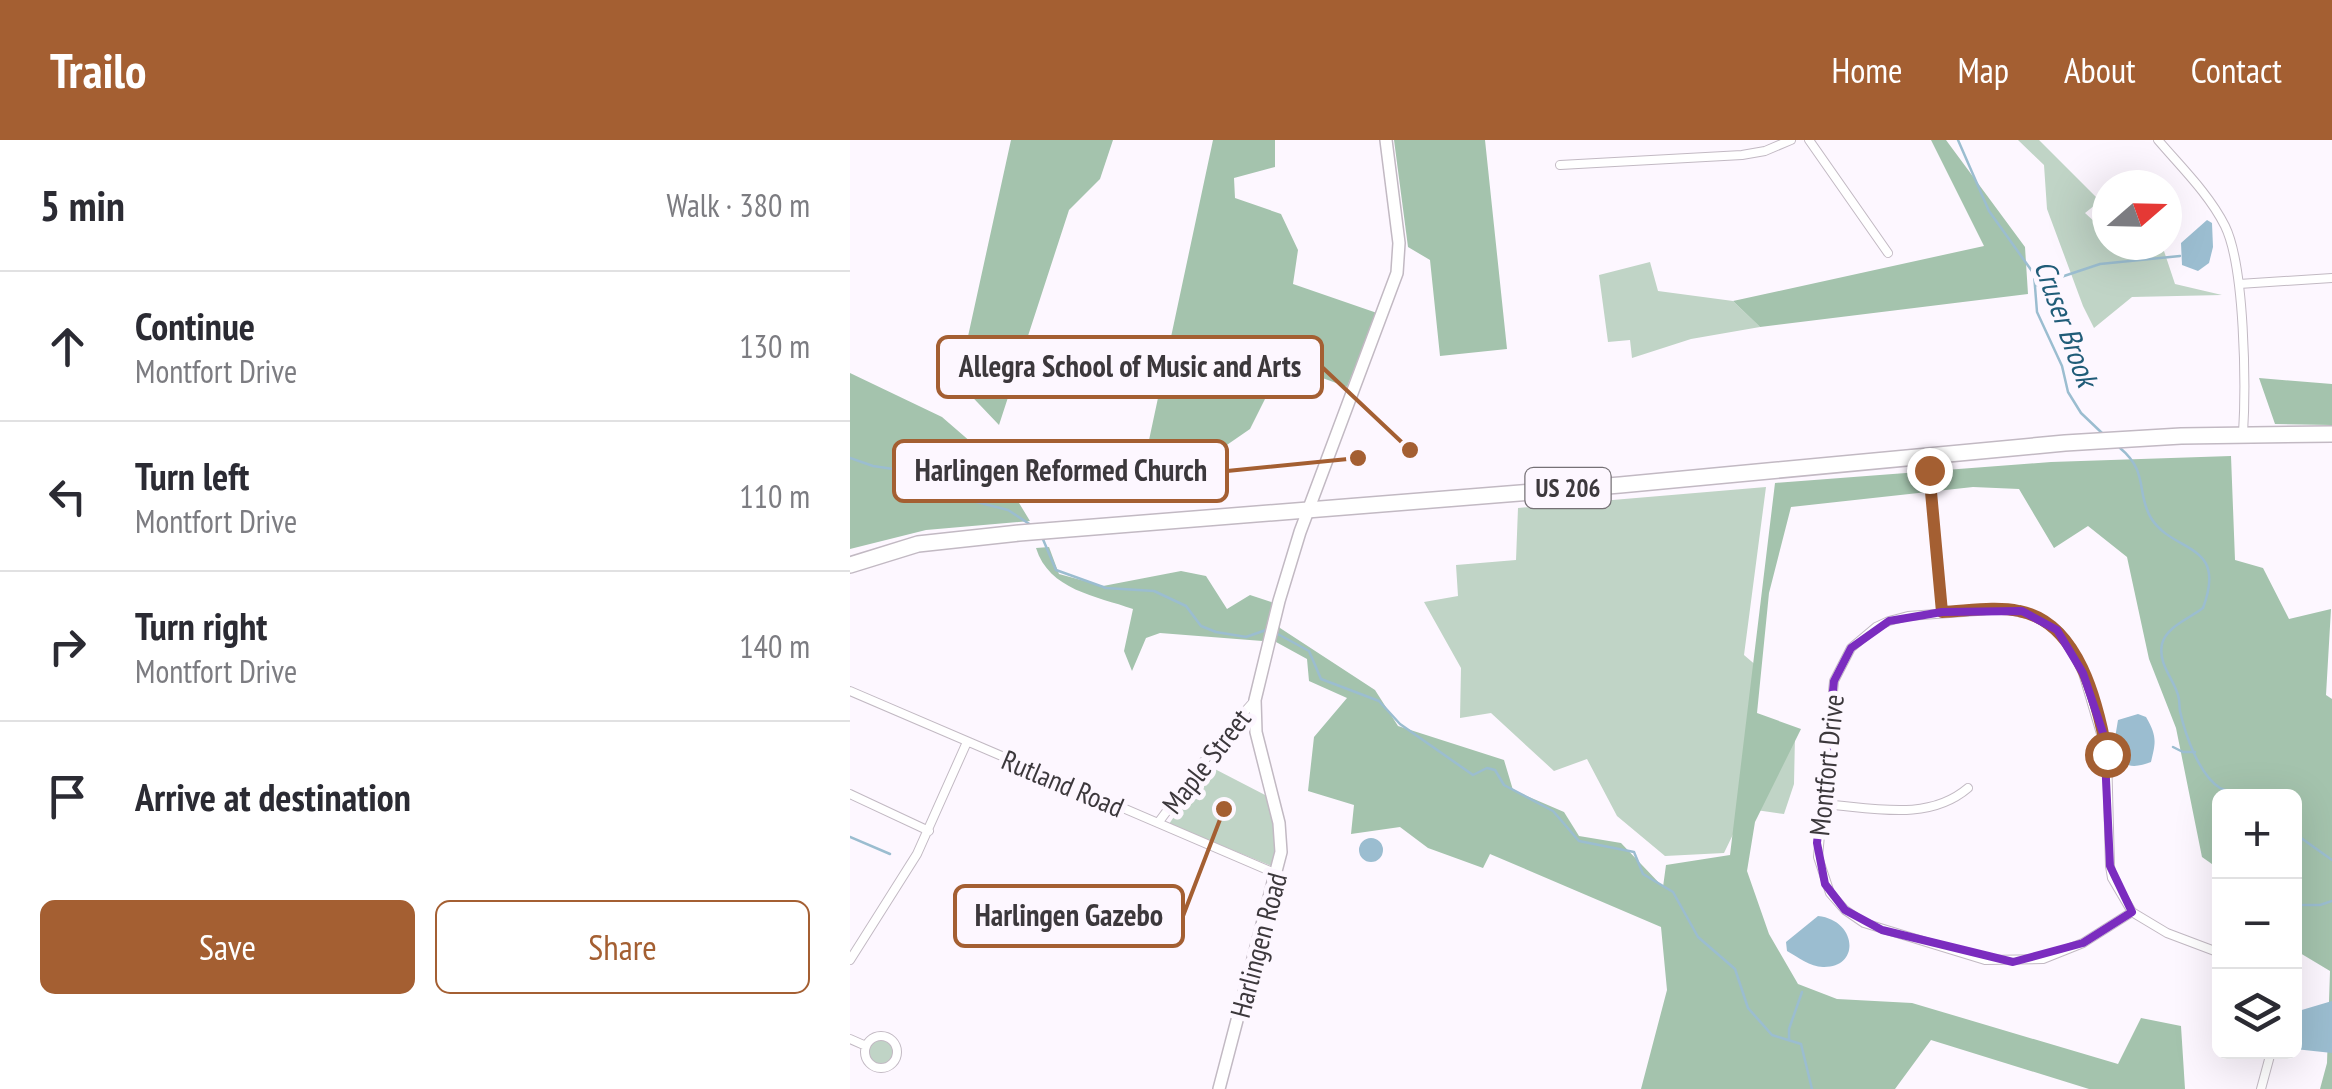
<!DOCTYPE html>
<meta charset="utf-8">
<style>
:root{--surface:#fff;--page:#f7f7f7;--text:#2b2b33;--muted:#7c7c81;--line:#e1e1e2;--accent:#a45f32}
body{margin:0;font-family:"PT Sans Narrow",sans-serif;background:var(--page);color:var(--text)}
.controls{position:absolute;right:30px;bottom:30px;display:grid;overflow:hidden;border-radius:15px;box-shadow:0 10px 40px #0002}
.controls button{width:90px;height:90px;display:grid;place-items:center;padding:0;border:0;border-bottom:2px solid var(--line);background:var(--surface);color:var(--text);font:50px sans-serif}
.compass{position:absolute;left:1242px;top:30px;width:90px;height:90px;border-radius:50%;background:var(--surface);box-shadow:0 10px 40px #0002;rotate:70deg}
.stop{position:absolute;width:30px;height:30px;margin:-22px;border:8px solid #a45f32;border-radius:50%;background:#fff}
.stop.end{background:#a45f32;border-color:#fff;box-shadow:0 2px 10px #0008}
.list{margin:0;padding:0;list-style:none}
h2{display:flex;justify-content:space-between;align-items:center;height:130px;margin:0;padding:0 40px;font-size:42px}
h2 small{font-size:32px;font-weight:400;color:var(--muted)}
.list li{display:grid;grid-template-columns:65px 1fr auto;gap:30px;align-items:center;box-sizing:border-box;height:150px;padding:0 40px;border-top:2px solid var(--line)}
.list b{display:block;font-size:38px;white-space:nowrap}
.list p{margin:0;font-size:32px;white-space:nowrap;color:var(--muted)}
.list em{font-size:32px;font-style:normal;color:var(--muted)}
.actions{display:flex;gap:20px;padding:30px 40px}
.actions a{flex:1;padding:22px 0;border:2px solid var(--accent);border-radius:15px;text-align:center;font-size:35px;color:var(--accent)}
.actions .main{background:var(--accent);color:#fff}
.icon{flex:none;width:55px;height:55px;fill:none;stroke:currentColor;stroke-width:2;stroke-linecap:round;stroke-linejoin:round}
.map{position:relative;flex:none;width:1482px;height:949px;overflow:hidden}
header{display:flex;align-items:center;gap:60px;box-sizing:border-box;height:140px;padding:0 50px;background:var(--accent);color:#fff}
header strong{font-size:48px}
nav{display:flex;gap:55px;margin-inline-start:auto;font-size:35px}
main{display:flex}
aside{flex:1;background:var(--surface)}
.map>svg:first-child{display:block}
</style>
<header>
<strong>Trailo</strong>
<nav><a>Home</a><a>Map</a><a>About</a><a>Contact</a></nav>
</header>
<main>
<aside>
<h2>5 min<small>Walk · 380 m</small></h2>
<ul class="list">
<li><svg class="icon" aria-label="ahead" viewBox="0 0 24 24"><path d="M12 20V5M6 11l6-6 6 6"/></svg><div><b>Continue</b><p>Montfort Drive</p></div><em>130 m</em></li>
<li><svg class="icon" aria-label="left" viewBox="0 0 24 24"><path d="M17 20v-9H6M10 6l-5 5 5 5"/></svg><div><b>Turn left</b><p>Montfort Drive</p></div><em>110 m</em></li>
<li><svg class="icon" aria-label="right" viewBox="0 0 24 24"><path d="M7 20v-9h11M14 6l5 5-5 5"/></svg><div><b>Turn right</b><p>Montfort Drive</p></div><em>140 m</em></li>
<li><svg class="icon" aria-label="arrive" viewBox="0 0 24 24"><path d="M6 21V4h12l-3 4 3 4H6"/></svg><div><b>Arrive at destination</b></div></li>
</ul>
<div class="actions"><a class="main">Save</a><a>Share</a></div>
</aside>
<div class="map">
<svg width="1482" height="949" viewBox="0 0 1482 949">
<rect width="100%" height="100%" fill="#fdf7ff"/>
<path fill="#c0d4c6" d="M1168,0H1189L1250,61L1235,73L1247,84L1257,85V105H1312L1325,144L1372,155L1282,157L1244,188L1233,166L1197,69L1194,25Z
M800,122L808,151L883,161L910,187L841,199L782,218L780,200L758,202L749,135Z
M916,347L894,515L908,527L904,581L945,596L944,644L934,674L906,670L889,682L874,713L815,716L767,676L737,619L704,631L641,573L610,578L611,528L574,462L608,456L606,425L666,420L668,368Z
M359,626L417,656L426,690L424,727L319,684Z
M19 912a12 12 0 1 1 24 0a12 12 0 1 1-24 0Z"/>
<path fill="#a4c3ad" d="M161,0H263L250,39L219,70L149,285L108,242Z
M363,0H425V27L384,38L385,58L431,74L448,110L443,144L527,173L497,247L448,229H436L418,253L400,289L371,309L359,332L342,349L318,360L289,347Z
M544,0H635L657,209L590,216L580,120L558,107Z
M1081,0H1096L1175,107L1178,154L910,187L883,161L1134,106Z
M0,233L92,277L144,322L180,381L76,390L0,409Z
M1409,238L1482,244V285L1425,284Z
M1381,316L1385,420L1413,428L1439,479L1481,469L1476,555L1482,559V949H1470L1477,923L1480,831L1445,810L1444,656H1370L1369,729L1352,717L1326,588L1299,519L1277,417L1238,386L1204,408L1169,349L1123,347L941,367L919,453L907,573L951,589L905,682L897,731L919,794L948,844L987,859L1062,863L1268,924L1291,878L1331,886L1335,949H1239L1081,900L1045,949H791L817,850L811,787L640,714L633,728L578,708L550,687L501,694L504,665L458,651L464,597L497,558L459,541L457,519L426,502L310,493L296,498L282,531L274,511L283,469C246,456 199,450 186,408L199,407L209,434L253,446L331,431L356,436L377,469L400,455L427,464L430,488L525,550L548,586L654,620L663,650L714,672L729,696L771,703L813,747L816,725L880,715L925,343L1201,322Z"/>
<path fill="#9bbdd0" d="M1357,80L1362,83L1363,107L1359,123L1348,131L1332,125L1331,103Z
M1288,574L1296,577C1307,596 1306,602 1301,622C1290,626 1279,629 1270,620L1265,598L1268,580Z
M509 710a12 12 0 1 1 24 0a12 12 0 1 1-24 0Z
M968,776C1007,780 1011,828 973,827C960,827 948,817 937,811L936,802Z
M1482,861V913L1445,909V872Z"/>
<g fill="none" stroke-linecap="round" stroke-linejoin="round">
<path stroke="#9bbdd0" stroke-width="2.5" d="M1108,0L1139,71L1184,134L1187,172L1212,226L1218,252L1231,273L1252,293
M1187,145L1250,124L1330,116
M1270,308C1299,332 1286,353 1301,378C1323,414 1378,401 1353,468C1340,478 1316,487 1312,504C1308,524 1323,538 1328,555C1330,561 1329,566 1330,571C1335,594 1349,635 1370,648C1376,651 1385,653 1392,656
M0,318L23,326L50,330L91,353L158,370L184,387
M192,397L206,430L256,448L304,451L336,466L351,486L366,492L396,497L416,490
M424,492L459,511L471,539L529,561L550,584L623,635L637,628L645,630L654,645L703,671L729,701L784,712L793,734L823,752L848,797L885,829L898,868L922,895L951,904L962,949
M1323,607L1333,612H1345
M1444,693L1482,720
M0,697L40,714
M1444,765H1470L1482,761
M939,899V889L952,852"/>
<g stroke="#c2b9c3" stroke-width="10">
<path id="street" d="M959,0L1038,113
M1308,0C1331,27 1359,54 1375,86C1395,127 1396,246 1393,294
M710,25L892,15L915,11L941,0
M1389,144L1482,138
M1078,317L1092,472
M0,551L427,734
M0,654L79,691
M971,664C1020,667 1077,683 1118,648
M308,683L369,601L405,560
M1282,772L1262,738L1260,726L1257,614L1233,533L1219,504L1207,490L1183,475L1155,469L1058,476L1039,481L1026,487L1001,508L984,541L968,717L980,753L995,770L1014,783L1135,820L1193,819L1233,803L1282,772L1317,793L1370,813
M0,820L67,714L117,602
M15 912a16 16 0 1 1 32 0a16 16 0 1 1-32 0Z
M0,899L16,906
M1411,949L1421,912"/>
</g>
<g stroke="#c2b9c3" stroke-width="14">
<path id="secondary" d="M369,949L431,712L429,683L406,592L405,560L429,461L450,392L547,133L549,103L536,0"/>
</g>
<g stroke="#c2b9c3" stroke-width="18">
<path id="highway" d="M0,425L68,404L169,393L770,345L1215,303L1331,296L1482,294"/>
</g>
<use href="#street" stroke="#fff" stroke-width="8"/>
<use href="#secondary" stroke="#fff" stroke-width="11"/>
<use href="#highway" stroke="#fff" stroke-width="15"/>
</g>
<g fill="none" stroke-linecap="round" stroke-linejoin="round">
<path stroke="#a45f32" stroke-width="12" d="M1079,330L1092,472C1117,471 1145,466 1169,471C1229,482 1248,564 1257,614"/>
</g>
<path fill="none" stroke="#7b2cbf" stroke-width="8" stroke-linejoin="round" d="M1172,471L1207,490L1233,533L1254,596L1260,726L1282,772L1233,803L1163,822L1032,790L995,770L975,744L967,703L984,541L1001,508L1039,481L1092,472Z"/>
<g text-anchor="middle" dominant-baseline="central" stroke-width="10" stroke-linejoin="round" paint-order="stroke">
<rect fill="#fdf7ff" stroke="#767176" stroke-width="2.5" x="675.5" y="328" width="85" height="40" rx="8"/>
<g font-size="25" font-weight="bold" fill="#3c383c">
<text x="718" y="348">US 206</text>
</g>
<g font-size="28" fill="#3c383c" stroke="#fdf7ff">
<text transform="translate(356 621) rotate(-52)">Maple Street</text>
<text transform="translate(976 625) rotate(-84)">Montfort Drive</text>
<text transform="translate(213 643) rotate(23)">Rutland Road</text>
<text transform="translate(408 805) rotate(-75)">Harlingen Road</text>
</g>
<g font-size="30" font-style="italic" fill="#205c78" stroke="#fdf7ff">
<text transform="translate(1217 183) rotate(70)">Cruser Brook</text>
</g>
</g>
<path fill="none" stroke="#a45f32" stroke-width="4" d="M560 310L472 227M508 318L377 331M374 669L333 776"/>
<g fill="#a45f32" stroke="#fdf7ff" stroke-width="4">
<circle cx="560" cy="310" r="10"/>
<circle cx="508" cy="318" r="10"/>
<circle cx="374" cy="669" r="10"/>
</g>
<g fill="#fdf7ff" stroke="#a45f32" stroke-width="4">
<rect x="88" y="197" width="384" height="60" rx="10"/>
<rect x="44" y="301" width="333" height="60" rx="10"/>
<rect x="105" y="746" width="228" height="60" rx="10"/>
</g>
<g font-size="30" text-anchor="middle" font-weight="bold" fill="#3c383c">
<text x="280" y="237">Allegra School of Music and Arts</text>
<text x="211" y="341">Harlingen Reformed Church</text>
<text x="219" y="786">Harlingen Gazebo</text>
</g>
</svg>
<div class="controls">
<button>+</button>
<button>−</button>
<button><svg class="icon" aria-label="layers" viewBox="0 0 24 24"><path d="M12 4l9 5-9 5-9-5zM3 14l9 5 9-5"/></svg></button>
</div>
<svg class="compass" viewBox="-18 -18 36 36"><path d="M0-13l5 13h-10z" fill="#e53935"/><path d="M0 13l5-13h-10z" fill="#7c7c81"/></svg>
<div class="stop" style="left:1257px;top:614px"></div>
<div class="stop end" style="left:1079px;top:330px"></div>
</div>
</main>
